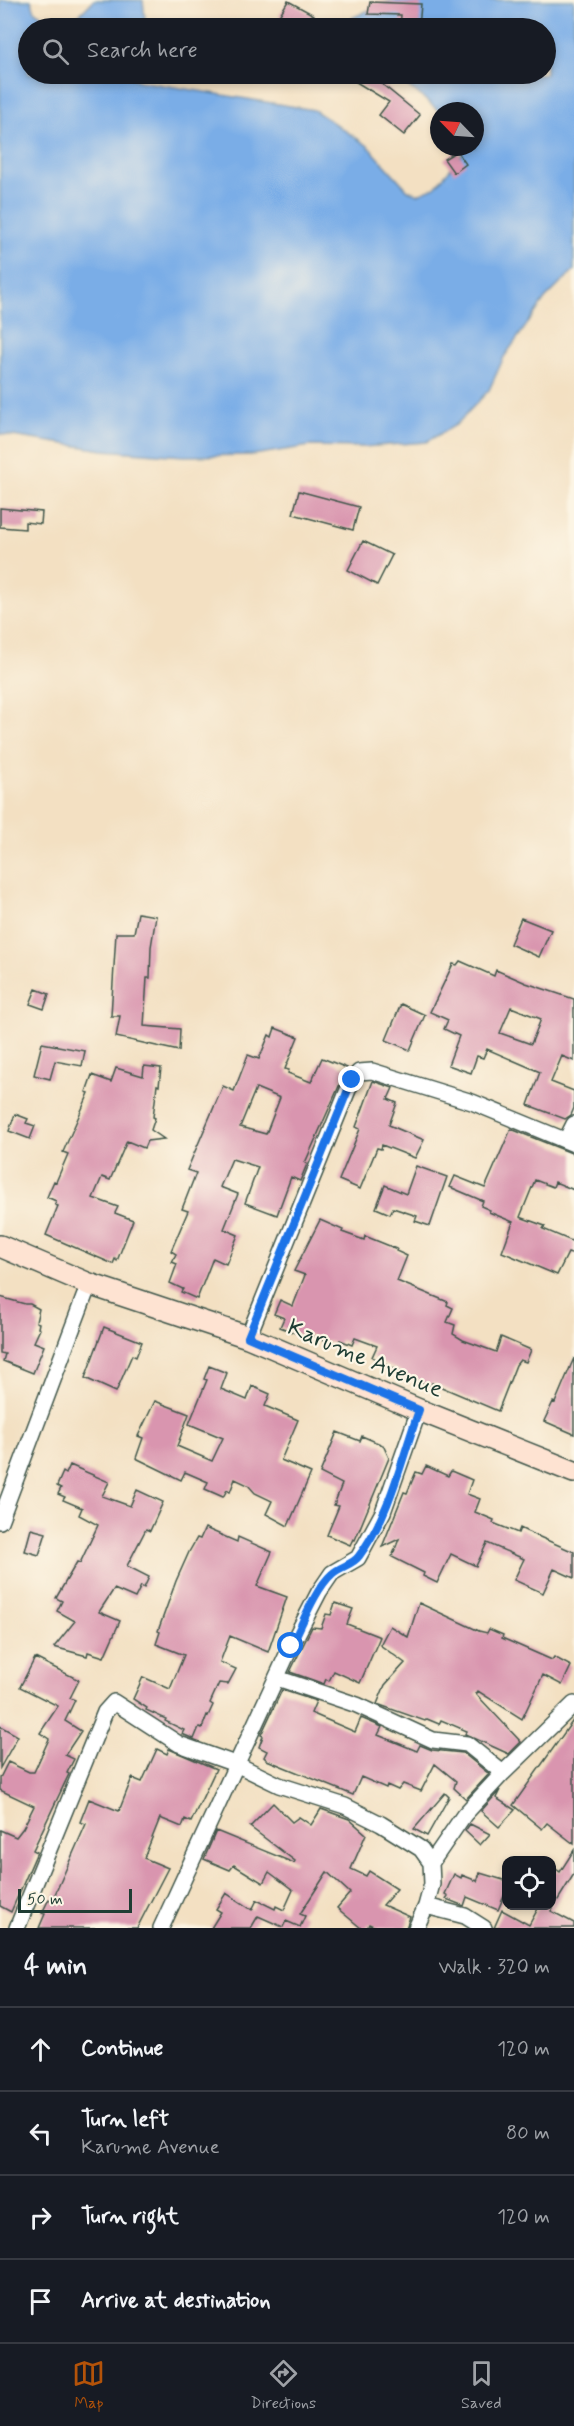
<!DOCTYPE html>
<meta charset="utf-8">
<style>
:root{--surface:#171b24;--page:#242831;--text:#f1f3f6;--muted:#9ea1a6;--line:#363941;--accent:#b45309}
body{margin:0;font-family:Mynerve,sans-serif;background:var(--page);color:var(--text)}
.controls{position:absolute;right:18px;bottom:18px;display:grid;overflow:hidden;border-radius:12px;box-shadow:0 3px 9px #0003}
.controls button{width:54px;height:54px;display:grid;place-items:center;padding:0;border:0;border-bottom:2px solid var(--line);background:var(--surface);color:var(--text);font:30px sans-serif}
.compass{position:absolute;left:430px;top:102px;width:54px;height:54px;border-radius:50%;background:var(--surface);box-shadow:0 3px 9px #0003;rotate:295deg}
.scale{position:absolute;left:18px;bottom:15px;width:114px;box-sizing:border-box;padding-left:6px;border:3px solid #1f3d34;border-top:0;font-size:16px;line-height:21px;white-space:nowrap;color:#1f3d34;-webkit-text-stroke:4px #fcf5e5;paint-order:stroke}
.stop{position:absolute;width:18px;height:18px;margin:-14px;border:4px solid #1a73e8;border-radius:50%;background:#fff}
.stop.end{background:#1a73e8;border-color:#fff;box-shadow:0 2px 6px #0008}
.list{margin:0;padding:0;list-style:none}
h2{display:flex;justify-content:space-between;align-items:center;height:78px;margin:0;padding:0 24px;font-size:26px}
h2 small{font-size:20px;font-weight:400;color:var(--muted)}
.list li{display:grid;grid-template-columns:39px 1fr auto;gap:18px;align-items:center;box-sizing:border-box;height:84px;padding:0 24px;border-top:2px solid var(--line)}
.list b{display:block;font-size:22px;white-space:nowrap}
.list p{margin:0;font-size:20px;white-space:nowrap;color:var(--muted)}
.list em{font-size:20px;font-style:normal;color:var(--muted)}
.icon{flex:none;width:33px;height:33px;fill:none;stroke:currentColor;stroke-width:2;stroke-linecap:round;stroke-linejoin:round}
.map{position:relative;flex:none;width:574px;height:1928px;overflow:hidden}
.search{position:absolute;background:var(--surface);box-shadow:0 3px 9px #0003;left:18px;right:18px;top:18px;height:66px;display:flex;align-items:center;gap:15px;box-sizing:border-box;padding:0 21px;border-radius:33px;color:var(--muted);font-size:22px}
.sheet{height:414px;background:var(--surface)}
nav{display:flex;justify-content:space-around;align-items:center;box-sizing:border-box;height:84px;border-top:2px solid var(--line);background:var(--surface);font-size:16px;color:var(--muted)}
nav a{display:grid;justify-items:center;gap:3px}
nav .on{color:var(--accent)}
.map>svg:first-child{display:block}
</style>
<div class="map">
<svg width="574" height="1928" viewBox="0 0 574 1928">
<rect width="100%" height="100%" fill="#fcf5e5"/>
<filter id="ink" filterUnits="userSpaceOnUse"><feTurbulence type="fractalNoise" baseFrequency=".0167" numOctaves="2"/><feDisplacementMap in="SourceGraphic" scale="12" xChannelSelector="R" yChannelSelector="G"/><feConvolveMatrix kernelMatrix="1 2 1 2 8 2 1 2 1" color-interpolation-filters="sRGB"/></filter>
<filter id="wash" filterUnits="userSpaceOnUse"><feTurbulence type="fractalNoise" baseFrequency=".008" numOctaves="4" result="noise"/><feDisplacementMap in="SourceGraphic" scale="24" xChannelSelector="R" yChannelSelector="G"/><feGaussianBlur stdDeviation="1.35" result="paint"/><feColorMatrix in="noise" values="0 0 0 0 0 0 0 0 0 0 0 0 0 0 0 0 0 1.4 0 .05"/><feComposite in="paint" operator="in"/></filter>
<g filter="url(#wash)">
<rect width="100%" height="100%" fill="#f3e0c2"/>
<path fill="#7aade7" stroke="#4c758e" stroke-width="1.5" d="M0,0H31L35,11L50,21L79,15L94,0H143L145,19L136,28H28V74H123L139,81L314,110L367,145L408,190L418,194L435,187L462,155V147H475V111H439L415,91L389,74H546V28H350L352,18L384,3L397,0H574V270L545,299L504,357L489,390L456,425L426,442L363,447L310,446L253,455L184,456L103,450L0,434Z"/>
<g id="blocks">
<path fill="#d995af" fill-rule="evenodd" d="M288,1L314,15L306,28H301L279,16Z
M370,2L421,4L419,28H400L401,15L368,14Z
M343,74H379L386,78L382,84L420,115L404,135L379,115L389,102Z
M457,151L466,164L454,173L444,159Z
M299,491L359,507L353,530L293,514Z
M0,508L42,512L41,524L25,522V529L0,527Z
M363,541L392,555L377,585L348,570Z
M138,913L156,916L151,947L150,978H147L144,1026L180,1029L179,1051L116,1037L120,1016H111L116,933H134Z
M521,918L551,930L539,957L510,944Z
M460,961L494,976L496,970L526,983L574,999V1061L562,1056L551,1082L574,1091V1108L571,1115L565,1119L528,1105L540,1072L487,1049L483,1058L477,1056L471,1073L448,1065L459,1036L444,1029L448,1020L430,1012L453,964L457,965ZM511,1007L541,1019L531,1044L500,1033Z
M36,989L49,994L44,1009L30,1004Z
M401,1004L425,1015L410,1050L386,1040Z
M275,1028L298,1037L285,1069L289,1070L288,1073L311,1082L322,1058L347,1068L305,1163L307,1164L300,1181L291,1177L277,1215L245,1203L258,1167L232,1159L220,1187L238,1194L224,1229L238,1235L226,1264L213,1258L197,1299L181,1292L183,1289L170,1283L177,1264L172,1262L176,1254L171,1251L188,1211L182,1209L196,1173L187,1170L223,1086L234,1091L248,1055L259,1059L269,1035L272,1037ZM256,1088L280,1098L266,1134L240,1127Z
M42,1043L85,1051L82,1066L55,1061L50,1079L34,1075Z
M144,1066L161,1068L159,1086L157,1085L153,1117L155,1118L151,1130L164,1139L147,1141L144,1148L127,1141L110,1180L102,1177L93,1198L118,1207L115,1213L133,1220L117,1261L115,1259L113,1264L46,1235L58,1206L55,1205L56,1201L47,1197L54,1181L56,1182L68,1154L63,1152L89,1093L86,1092L92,1075L111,1082L116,1068L143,1076Z
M373,1081L393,1088L388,1099L397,1103L389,1125L424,1140L415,1158L382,1145L381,1149L377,1148L360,1189L339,1180L360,1129L356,1127Z
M15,1114L28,1119L26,1123L35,1126L30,1139L9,1131Z
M511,1129L574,1154V1190L555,1182L553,1187L535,1180L520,1217L545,1226L543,1229L574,1242V1255L568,1253L557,1275L502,1252L513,1222L489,1212L490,1210L481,1206L483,1201L450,1187L455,1176L485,1188Z
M416,1166L447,1177L430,1226L415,1221L417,1216L393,1208L390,1214L376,1208L385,1185L406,1194Z
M320,1220L343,1230L342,1232L364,1240L365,1236L397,1249L396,1251L407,1256L397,1281L448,1302L447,1305L453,1308L447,1322L455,1325L453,1334L463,1340L496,1352L501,1337L531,1350L526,1362L520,1360L516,1365L498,1411L432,1383L431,1386L402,1376V1372L377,1361L378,1360L372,1357L377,1346L355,1338L352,1345L340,1340L338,1345L307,1334L306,1337L280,1327L284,1318L274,1314L280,1300L293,1306L305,1275L294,1271Z
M0,1297L25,1304H30L39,1309L36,1322L39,1323L38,1328L40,1329L34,1342L44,1346L33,1373L3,1361L5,1354L0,1353Z
M104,1327L142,1342L136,1357L132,1355L116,1392L85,1378Z
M574,1358V1434L544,1421L553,1402L555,1403Z
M209,1366L227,1373L221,1389L247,1400L252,1386L270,1394L265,1406L298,1420L281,1460L311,1473L288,1526L266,1514L272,1501L255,1493L248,1485L235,1479L230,1492L227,1490L223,1497L205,1489L208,1482L185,1472L181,1480L136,1458L143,1438L138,1436L155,1401L189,1414L177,1446L212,1461L223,1438L189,1424L207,1380L204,1379Z
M337,1432L360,1441L362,1436L383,1445L389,1458L355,1540L353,1539L350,1545L327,1535L339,1506L334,1505L342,1484L320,1473Z
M70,1465L109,1482L102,1496L130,1506L137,1490L163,1502L150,1531L146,1529L127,1566L149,1577L144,1588L141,1586L135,1598L114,1589L99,1612L120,1621L104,1657L88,1652L87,1656L54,1647L75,1621L57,1611L62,1601L56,1598L77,1562L80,1563L98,1525L79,1515L82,1508L63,1500L65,1497L58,1494L61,1488L57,1486L63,1472L66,1474Z
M426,1466L448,1476L451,1471L472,1480L467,1494L480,1499L475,1512L494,1520L493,1523L518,1533L520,1528L526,1531L574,1552V1578L554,1569L543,1593L514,1580L524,1559L487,1543L476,1566L451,1554L437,1583L423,1576L424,1573L392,1557L399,1539L382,1547L404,1492L407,1493L416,1472L422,1474Z
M205,1528L237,1542L238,1537L272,1552L257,1586L287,1597L268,1652L230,1636L220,1662L236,1669L228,1684L219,1683L210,1703L213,1705L208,1716L207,1715L202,1728L199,1727L194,1739L182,1734L184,1730L165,1721L166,1719L146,1710L147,1708L133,1699L143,1677L170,1689L184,1655L156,1644L160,1632L158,1631L176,1581L189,1552L197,1538L200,1539Z
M31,1529L46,1533L39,1555L25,1551Z
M335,1603L353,1609L347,1624L380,1637L360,1683L334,1671L329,1681L326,1679L324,1684L290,1672L312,1627L321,1628L326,1614L331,1615Z
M419,1603L479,1631L487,1633L489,1629L503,1635L502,1638L552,1660L554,1657L571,1666L562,1685L543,1675L522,1719L478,1691L476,1694L521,1742L509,1754L465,1734L467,1731L441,1720L439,1724L427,1719L425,1721L377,1704L385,1685L405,1663L380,1645L390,1626L408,1637Z
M35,1658L79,1680L70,1698L75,1700L65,1721L81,1731L65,1755L74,1759L67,1773L69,1774L33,1850L37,1852L11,1912L0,1906V1830L16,1837L23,1828L34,1806L0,1790V1778L8,1762L29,1772H34L49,1739L40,1733L58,1706L20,1687Z
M282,1690L316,1701L311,1713L355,1732L361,1718L382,1727L378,1735L417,1751L420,1745L432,1750L463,1753L489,1774L466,1799L454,1788L456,1781L435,1764L421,1791L403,1784L398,1790L387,1785L386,1788L361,1777L353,1795L284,1767L267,1760L264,1757L267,1751L259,1747L263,1736L261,1735Z
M574,1719V1844L547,1823L542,1829L513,1805Z
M0,1726L18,1736L0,1768Z
M157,1749L167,1754L169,1749L216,1769L191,1822L185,1819L182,1827L160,1818L144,1858L168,1868L137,1928H39L45,1914L42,1913L49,1899L52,1901L86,1824L80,1822L89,1799L119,1811L132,1778L142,1782Z
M500,1790L496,1798L515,1810L499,1827L481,1811Z
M445,1793L449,1797L427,1836L414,1829Z
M273,1803L292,1822L299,1817L311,1825L321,1809L349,1819L366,1834L351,1869L366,1876L369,1871L397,1889L383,1905L410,1917L406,1928H378L369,1924L367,1928H361L337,1908L350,1893L327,1872L300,1914L305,1916L300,1927L286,1921L283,1927L258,1916L251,1928H211L221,1912L216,1909L226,1893L252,1910L257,1900L275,1909L276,1906L284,1910L293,1890L269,1872L263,1883L234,1865L230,1870L204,1859L216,1831L294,1863L295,1861L250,1827Z
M470,1824L490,1834L480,1845L465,1831Z
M574,1850V1874L551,1911L574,1923V1928H494L502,1910L529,1925L540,1905H552V1866L560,1872Z
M480,1873L507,1881V1889L498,1910L467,1897L464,1906L446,1899L448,1896L445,1894L454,1874L461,1878L462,1875L477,1881Z"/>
</g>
</g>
<g filter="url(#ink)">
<use href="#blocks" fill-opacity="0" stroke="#3f5549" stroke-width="1.5"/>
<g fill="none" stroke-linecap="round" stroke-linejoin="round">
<g stroke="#3f5549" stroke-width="18">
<path id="minor" d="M566,1140L574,1124
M248,1337L352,1080L359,1072L372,1071L472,1102L574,1144
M0,1521L89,1284
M277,1678L357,1705L433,1740L467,1744L503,1773L464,1815L431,1863
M503,1773L574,1704
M426,1906L465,1916L484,1928
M17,1928L105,1712L114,1702L179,1744L238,1765L279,1785L345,1806L381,1824L421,1849L431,1863L432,1884L426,1906L416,1928
M161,1928L291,1646L319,1592L332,1573L358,1558L383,1512L419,1410"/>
</g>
<g stroke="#3f5549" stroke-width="24">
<path id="secondary" d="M0,1246L89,1284L248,1337L419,1410L574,1472"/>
</g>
<use href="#minor" stroke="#fff" stroke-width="15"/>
<use href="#secondary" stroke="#fee3d2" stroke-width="21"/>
</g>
</g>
<g fill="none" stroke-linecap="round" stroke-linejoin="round" filter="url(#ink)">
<path stroke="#1a73e8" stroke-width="8" d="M291,1646C302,1625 315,1589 332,1574C340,1566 353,1565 359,1556C390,1515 402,1458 419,1410L248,1337L352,1080"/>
</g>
<g text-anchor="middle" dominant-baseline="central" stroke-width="4.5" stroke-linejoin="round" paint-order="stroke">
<g font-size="24" fill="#1f3d34" stroke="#fcf5e5">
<text transform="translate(365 1359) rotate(23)">Karume Avenue</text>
</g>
</g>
</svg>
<div class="controls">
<button><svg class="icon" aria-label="locate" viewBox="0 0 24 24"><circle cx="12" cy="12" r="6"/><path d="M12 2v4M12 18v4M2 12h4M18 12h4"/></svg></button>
</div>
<svg class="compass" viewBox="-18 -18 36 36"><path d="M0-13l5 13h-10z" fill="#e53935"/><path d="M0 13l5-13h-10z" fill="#9ea1a6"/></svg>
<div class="scale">50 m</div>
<div class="stop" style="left:291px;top:1646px"></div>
<div class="stop end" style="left:352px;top:1080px"></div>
<div class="search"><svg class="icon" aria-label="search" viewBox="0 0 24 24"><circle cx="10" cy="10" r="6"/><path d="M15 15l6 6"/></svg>Search here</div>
</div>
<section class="sheet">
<h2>4 min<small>Walk · 320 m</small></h2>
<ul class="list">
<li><svg class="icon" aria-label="ahead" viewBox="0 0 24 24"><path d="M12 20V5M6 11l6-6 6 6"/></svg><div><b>Continue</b></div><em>120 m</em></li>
<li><svg class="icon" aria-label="left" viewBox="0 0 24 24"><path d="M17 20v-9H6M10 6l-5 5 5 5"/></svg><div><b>Turn left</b><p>Karume Avenue</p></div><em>80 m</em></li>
<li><svg class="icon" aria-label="right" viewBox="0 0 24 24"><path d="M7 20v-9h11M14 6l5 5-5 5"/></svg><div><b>Turn right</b></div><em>120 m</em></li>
<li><svg class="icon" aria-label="arrive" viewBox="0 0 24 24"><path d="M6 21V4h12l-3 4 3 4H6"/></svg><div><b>Arrive at destination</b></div></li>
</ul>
</section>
<nav>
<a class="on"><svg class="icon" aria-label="map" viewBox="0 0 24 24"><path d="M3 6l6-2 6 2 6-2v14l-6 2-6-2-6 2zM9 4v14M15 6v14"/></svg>Map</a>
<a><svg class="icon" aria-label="directions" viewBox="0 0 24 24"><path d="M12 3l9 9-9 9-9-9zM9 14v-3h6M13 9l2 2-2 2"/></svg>Directions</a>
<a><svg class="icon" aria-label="saved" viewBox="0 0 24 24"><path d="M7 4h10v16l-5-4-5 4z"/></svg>Saved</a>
</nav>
